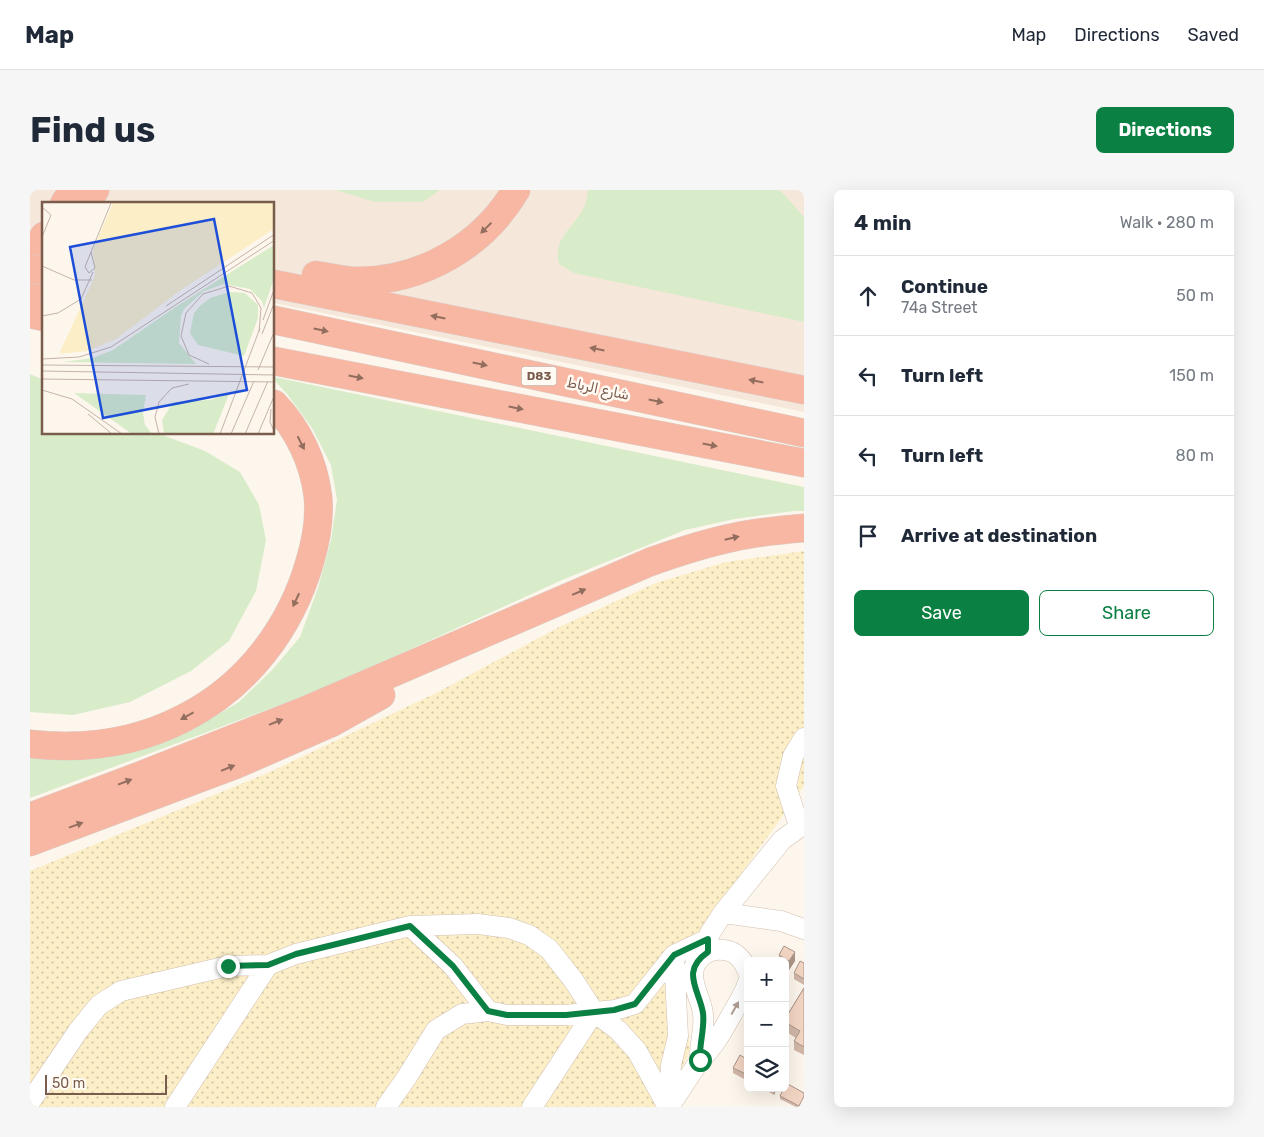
<!DOCTYPE html>
<meta charset="utf-8">
<style>
:root{--surface:#fff;--page:#f6f6f7;--text:#1f2937;--muted:#747a83;--line:#e0e1e3;--accent:#0b8043}
body{margin:0;font-family:Rubik,Cairo,sans-serif;background:var(--page);color:var(--text)}
.controls{position:absolute;right:15px;bottom:15px;display:grid;overflow:hidden;border-radius:8px;box-shadow:0 5px 20px #0002}
.controls button{width:45px;height:45px;display:grid;place-items:center;padding:0;border:0;border-bottom:1px solid var(--line);background:var(--surface);color:var(--text);font:25px sans-serif}
.scale{position:absolute;left:15px;bottom:12px;width:122px;box-sizing:border-box;padding-left:5px;border:2px solid #7a5c4d;border-top:0;font-size:14px;line-height:18px;white-space:nowrap;color:#7a5c4d;-webkit-text-stroke:4px #fffaf3;paint-order:stroke}
.stop{position:absolute;width:15px;height:15px;margin:-11px;border:4px solid #0b8043;border-radius:50%;background:#fff}
.stop.end{background:#0b8043;border-color:#fff;box-shadow:0 1px 5px #0008}
.list{margin:0;padding:0;list-style:none}
h2{display:flex;justify-content:space-between;align-items:center;height:65px;margin:0;padding:0 20px;font-size:21px}
h2 small{font-size:16px;font-weight:400;color:var(--muted)}
.list li{display:grid;grid-template-columns:32px 1fr auto;gap:15px;align-items:center;box-sizing:border-box;height:80px;padding:0 20px;border-top:1px solid var(--line)}
.list b{display:block;font-size:19px;white-space:nowrap}
.list p{margin:0;font-size:16px;white-space:nowrap;color:var(--muted)}
.list em{font-size:16px;font-style:normal;color:var(--muted)}
.actions{display:flex;gap:10px;padding:15px 20px}
.actions a{flex:1;padding:11px 0;border:1px solid var(--accent);border-radius:8px;text-align:center;font-size:18px;color:var(--accent)}
.actions .main{background:var(--accent);color:#fff}
.icon{flex:none;width:28px;height:28px;fill:none;stroke:currentColor;stroke-width:2;stroke-linecap:round;stroke-linejoin:round}
.map{position:relative;flex:none;width:774px;height:917px;overflow:hidden;border-radius:8px}
header{display:flex;align-items:center;gap:30px;box-sizing:border-box;height:70px;padding:0 25px;background:var(--surface);border-bottom:1px solid var(--line)}
header strong{font-size:24px}
nav{display:flex;gap:28px;margin-inline-start:auto;font-size:18px}
.intro{display:flex;align-items:center;justify-content:space-between;box-sizing:border-box;height:120px;padding:0 30px}
h1{margin:0;font-size:35px}
.button{padding:12px 22px;border-radius:8px;background:var(--accent);color:#fff;font-size:18px;font-weight:700}
main{display:flex;gap:30px;padding:0 30px}
aside{flex:1;background:var(--surface);border-radius:8px;box-shadow:0 5px 20px #0002}
.map>svg:first-child{display:block}
</style>
<header>
<strong>Map</strong>
<nav><a>Map</a><a>Directions</a><a>Saved</a></nav>
</header>
<div class="intro"><h1>Find us</h1><a class="button">Directions</a></div>
<main>
<div class="map">
<svg width="774" height="917" viewBox="0 0 774 917">
<defs>
<pattern id="sand-dots" width="8" height="8" patternUnits="userSpaceOnUse" patternTransform="scale(1.25)"><rect width="8" height="8" fill="#fcefc7"/><path d="M2 2h.1M6 6h.1" fill="none" stroke="#d1c5a4" stroke-width="1.8" stroke-linecap="round"/></pattern>
</defs>
<rect width="100%" height="100%" fill="#fdf6ec"/>
<path fill="#f5e8da" d="M0,0H774V222L244,113V14H14V65L0,62Z"/>
<path fill="url(#sand-dots)" d="M774,361V596L672,738L653,810L658,842L660,860L654,874L626,917H0V681L240,582L410,501L529,437L626,393L696,372Z"/>
<path fill="#d8ecc9" d="M305,0H410L393,12H345Z
M558,0H750L774,27V132L544,83L529,74C522,47 545,38 555,15C557,11 557,5 558,0Z
M0,184L14,190V244H130L175,261L210,282L229,315L236,350L226,401L199,451L161,481L100,512L43,525L0,522Z
M244,187L774,297V321H764L705,329L655,340L532,390L298,497L0,608V565L125,554L175,532L209,512L243,479L270,447L288,398L301,350L307,310L301,275L282,238L257,204L244,190Z"/>
<g fill="none" stroke-linecap="round" stroke-linejoin="round">
<g stroke="#d1beb0" stroke-width="21">
<path id="minor" d="M769,636L756,596L763,566L774,548
M693,723L751,731L774,739
M380,736L423,776L458,821
M678,762V749L680,743L693,723L752,650L774,634
M718,782C714,771 706,761 694,760C686,759 678,761 672,766C652,784 671,804 673,824C675,839 669,855 670,870C686,855 695,836 706,817C710,809 716,801 718,792
M0,912L48,841L69,815L91,801L198,776L238,775
M145,917L238,775L266,764L380,736L448,734L479,738L499,745L519,759L544,791L564,822L588,840L607,861L638,917
M356,917L377,887L406,840L432,824L458,821L477,825H536L585,820L605,814L644,765L678,749
M502,917L564,822
M639,917L641,875L648,846L644,765
M639,917L670,870"/>
</g>
<g stroke="#dad1cd" stroke-width="29">
<path id="highway" d="M34,14L43,0
M56,14L65,0
M0,68L14,46
M286,85C299,87 314,91 327,91C392,91 453,56 486,0
M244,94L774,200
M0,102L14,80
M0,124L14,127
M244,130L774,243
M244,171L774,273
M0,554C53,560 106,553 154,528C217,496 261,438 280,371C286,351 290,329 288,307C284,272 268,239 244,214
M0,627L109,586L274,521L620,372C648,362 676,353 705,347C728,342 751,340 774,338
M0,652L205,575L301,533L351,505"/>
</g>
<use href="#minor" stroke="#fff" stroke-width="20"/>
<use href="#highway" stroke="#f7b7a3" stroke-width="28"/>
<g stroke="#dad1cd" stroke-width="29" stroke-linecap="butt">
<path id="highway-bridge" d="M0,78L14,81"/>
</g>
<use href="#highway-bridge" stroke="#f7b7a3" stroke-width="28"/>
</g>
<path fill="#d1b7a8" d="M749,765L765,771L759,780L755,777V771H749Z
M774,773V795L764,789V783Z
M774,797V865L764,860V851L766,848L755,841V829Z
M718,870V891L703,883V878Z
M732,898H747L744,905Z
M755,898L769,917H766L750,909V906Z"/>
<path fill="#aa9588" d="M765,762V771L759,780V771Z
M744,898H747L744,905Z"/>
<path fill="#f3d5c3" stroke="#aa9588" d="M754,756L765,762L759,771L749,765Z
M770,771L774,773V789L764,783Z
M774,798V857L764,851L770,841L755,832V829Z
M710,865L718,870V885L703,878Z
M756,893L774,903V906L769,916L750,906L754,898H755Z"/>
<defs><path id="oneway-solid" d="M-6-.8H1V-3.2L6.5 0L1 3.2V.8H-6Z" transform="scale(1.25)"/></defs>
<g fill="#936e5e">
<use href="#oneway-solid" transform="translate(456 38) rotate(136)"/>
<use href="#oneway-solid" transform="translate(408 127) rotate(-169)"/>
<use href="#oneway-solid" transform="translate(291 140) rotate(12)"/>
<use href="#oneway-solid" transform="translate(567 159) rotate(-169)"/>
<use href="#oneway-solid" transform="translate(450 174) rotate(12)"/>
<use href="#oneway-solid" transform="translate(326 187) rotate(11)"/>
<use href="#oneway-solid" transform="translate(726 191) rotate(-169)"/>
<use href="#oneway-solid" transform="translate(626 211) rotate(12)"/>
<use href="#oneway-solid" transform="translate(486 218) rotate(11)"/>
<use href="#oneway-solid" transform="translate(271 253) rotate(63)"/>
<use href="#oneway-solid" transform="translate(680 255) rotate(11)"/>
<use href="#oneway-solid" transform="translate(702 348) rotate(-13)"/>
<use href="#oneway-solid" transform="translate(549 402) rotate(-23)"/>
<use href="#oneway-solid" transform="translate(266 410) rotate(115)"/>
<use href="#oneway-solid" transform="translate(157 526) rotate(151)"/>
<use href="#oneway-solid" transform="translate(246 532) rotate(-22)"/>
<use href="#oneway-solid" transform="translate(198 578) rotate(-22)"/>
<use href="#oneway-solid" transform="translate(95 592) rotate(-21)"/>
<use href="#oneway-solid" transform="translate(46 635) rotate(-20)"/>
</g>
<use fill="#af9d94" href="#oneway-solid" transform="translate(705 818) rotate(-61)"/>
<g fill="none" stroke-linecap="round" stroke-linejoin="round">
<path stroke="#0b8043" stroke-width="6" d="M198,776L238,775L266,764L380,736L423,776L458,821L477,825H536L584,820L605,814L644,765L678,749V762C650,781 669,799 673,823C675,838 669,854 670,870"/>
</g>
<g text-anchor="middle" dominant-baseline="central" stroke-width="5" stroke-linejoin="round" paint-order="stroke">
<rect fill="#fffaf3" stroke="#a28b7f" stroke-width="1" x="491.5" y="176.5" width="35" height="19" rx="4"/>
<g font-size="12" font-weight="bold" fill="#7a5c4d">
<text x="509" y="186">D83</text>
</g>
<g font-size="14" fill="#7a5c4d" stroke="#fffaf3">
<text transform="translate(568 199) rotate(12)">شارع الرباط</text>
</g>
</g>
<g transform="translate(12 12)">
<rect width="232" height="232" fill="#fdf6ec"/>
<path d="M71,1H232V27L139,88L74,137L45,149L17,152L53,74L51,48Z" fill="#fcefc7"/>
<path d="M232,43V76L222,106L220,99L208,87L182,82L162,89L142,107L139,114L137,141L154,162L21,160L51,156L71,148L132,106ZM188,90L203,91L216,103V116L202,154L156,143L148,131L152,111L158,104L168,96ZM32,191L104,193L101,211L103,223L110,232H90ZM187,192L171,232L122,231L120,218L131,200L168,198Z" fill="#d8ecc9"/>
<path fill="none" stroke="#c5b3a7" stroke-width="1" d="M0,5L9,13L0,35M49,50L69,1M49,50L53,66L47,71L43,65ZM0,64L32,78H50M124,104L233,32M0,114L16,111L39,97L51,70M221,118L233,85M220,132L233,99M0,157L37,155L69,145L233,38M167,162L147,153L139,134L144,111L161,92L187,84L210,91L219,106L217,130M0,163L233,165M216,168L233,128M0,169L233,173M0,177L233,180M0,188L30,197L80,232M229,207L228,220L233,231M46,212L70,232M117,232L113,215L117,200L130,186L147,182M178,232L218,126M189,232L212,179M203,232L226,179M216,232L233,192"/>
<path fill="#1d4ed8" fill-opacity="0.15" stroke="#1d4ed8" stroke-width="2.5" d="M172,17L205,188L61,216L28,45Z"/>
<rect width="232" height="232" fill="none" stroke="#7a5c4d" stroke-width="2.5"/>
</g>
</svg>
<div class="controls">
<button>+</button>
<button>−</button>
<button><svg class="icon" aria-label="layers" viewBox="0 0 24 24"><path d="M12 4l9 5-9 5-9-5zM3 14l9 5 9-5"/></svg></button>
</div>
<div class="scale">50 m</div>
<div class="stop" style="left:670px;top:870px"></div>
<div class="stop end" style="left:198px;top:776px"></div>
</div>
<aside>
<h2>4 min<small>Walk · 280 m</small></h2>
<ul class="list">
<li><svg class="icon" aria-label="ahead" viewBox="0 0 24 24"><path d="M12 20V5M6 11l6-6 6 6"/></svg><div><b>Continue</b><p>74a Street</p></div><em>50 m</em></li>
<li><svg class="icon" aria-label="left" viewBox="0 0 24 24"><path d="M17 20v-9H6M10 6l-5 5 5 5"/></svg><div><b>Turn left</b></div><em>150 m</em></li>
<li><svg class="icon" aria-label="left" viewBox="0 0 24 24"><path d="M17 20v-9H6M10 6l-5 5 5 5"/></svg><div><b>Turn left</b></div><em>80 m</em></li>
<li><svg class="icon" aria-label="arrive" viewBox="0 0 24 24"><path d="M6 21V4h12l-3 4 3 4H6"/></svg><div><b>Arrive at destination</b></div></li>
</ul>
<div class="actions"><a class="main">Save</a><a>Share</a></div>
</aside>
</main>
